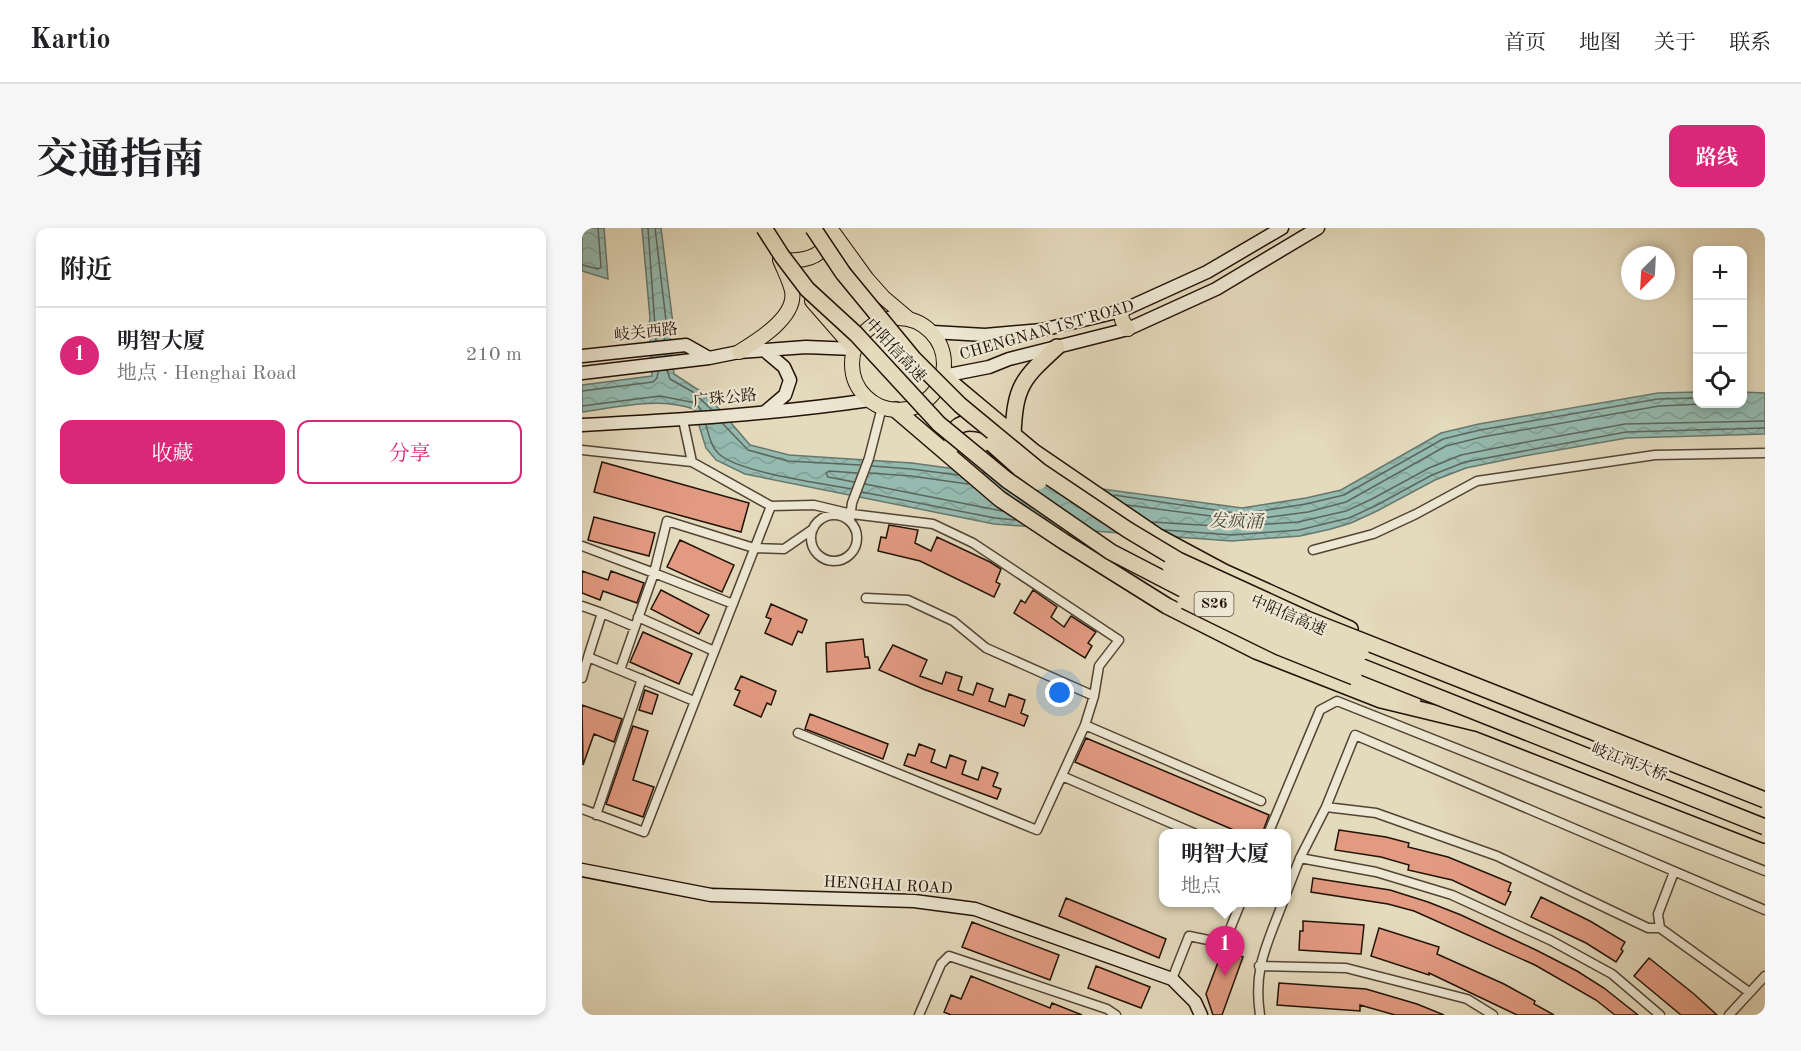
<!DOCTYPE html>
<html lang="zh">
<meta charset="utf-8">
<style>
:root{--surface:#fff;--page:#f6f6f6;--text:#202124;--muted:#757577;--line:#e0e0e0;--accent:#db2777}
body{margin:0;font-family:"Old Standard TT","Noto Serif SC",serif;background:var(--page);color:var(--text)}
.controls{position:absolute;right:18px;top:18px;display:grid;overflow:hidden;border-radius:12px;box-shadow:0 3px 9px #0003}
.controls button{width:54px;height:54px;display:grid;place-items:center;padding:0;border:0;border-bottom:2px solid var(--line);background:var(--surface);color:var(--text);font:30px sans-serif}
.compass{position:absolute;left:1039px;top:18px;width:54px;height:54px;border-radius:50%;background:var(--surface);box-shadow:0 3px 9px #0003;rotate:204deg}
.you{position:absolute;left:478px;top:465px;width:21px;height:21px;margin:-15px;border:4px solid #fff;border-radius:50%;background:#1a73e8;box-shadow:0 0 0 9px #1a73e833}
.badge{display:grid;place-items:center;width:39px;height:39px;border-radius:50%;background:var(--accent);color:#fff;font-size:20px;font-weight:700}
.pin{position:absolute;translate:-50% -50px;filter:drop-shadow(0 2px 3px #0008)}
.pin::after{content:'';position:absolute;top:32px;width:21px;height:18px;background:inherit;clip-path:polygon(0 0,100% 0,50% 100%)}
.popup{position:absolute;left:577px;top:601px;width:132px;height:78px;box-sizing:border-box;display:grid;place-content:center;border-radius:12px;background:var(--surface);filter:drop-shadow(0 2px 4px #0005);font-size:20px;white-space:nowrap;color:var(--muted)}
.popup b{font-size:22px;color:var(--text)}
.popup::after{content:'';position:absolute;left:50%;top:100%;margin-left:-12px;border:12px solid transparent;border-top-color:var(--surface)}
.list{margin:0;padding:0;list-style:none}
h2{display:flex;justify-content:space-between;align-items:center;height:78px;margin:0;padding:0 24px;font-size:26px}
h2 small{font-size:20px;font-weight:400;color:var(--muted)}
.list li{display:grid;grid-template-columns:39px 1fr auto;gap:18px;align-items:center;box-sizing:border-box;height:96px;padding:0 24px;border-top:2px solid var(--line)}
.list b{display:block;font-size:22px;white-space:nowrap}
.list p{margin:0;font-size:20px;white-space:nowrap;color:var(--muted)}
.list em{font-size:20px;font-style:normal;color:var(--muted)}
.actions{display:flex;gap:12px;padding:18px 24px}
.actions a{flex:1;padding:14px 0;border:2px solid var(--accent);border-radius:12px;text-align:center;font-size:21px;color:var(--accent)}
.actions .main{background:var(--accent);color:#fff}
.icon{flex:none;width:33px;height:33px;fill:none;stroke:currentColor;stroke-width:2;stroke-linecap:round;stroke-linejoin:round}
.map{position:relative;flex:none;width:1183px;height:787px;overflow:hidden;border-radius:12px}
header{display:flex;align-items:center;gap:36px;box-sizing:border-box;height:84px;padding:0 30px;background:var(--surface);border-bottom:2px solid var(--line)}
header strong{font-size:28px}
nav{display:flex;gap:33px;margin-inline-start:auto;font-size:21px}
.intro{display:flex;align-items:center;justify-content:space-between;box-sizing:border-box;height:144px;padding:0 36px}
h1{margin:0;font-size:42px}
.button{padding:15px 27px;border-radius:12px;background:var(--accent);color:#fff;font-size:21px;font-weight:700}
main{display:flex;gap:36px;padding:0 36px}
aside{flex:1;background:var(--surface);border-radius:12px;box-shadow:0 3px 9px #0003}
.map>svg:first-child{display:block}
</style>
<header>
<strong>Kartio</strong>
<nav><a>首页</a><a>地图</a><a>关于</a><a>联系</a></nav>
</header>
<div class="intro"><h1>交通指南</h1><a class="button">路线</a></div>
<main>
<aside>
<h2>附近<small></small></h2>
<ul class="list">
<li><span class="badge">1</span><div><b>明智大厦</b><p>地点 · Henghai Road</p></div><em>210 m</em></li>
</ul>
<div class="actions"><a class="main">收藏</a><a>分享</a></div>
</aside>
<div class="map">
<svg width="1183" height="787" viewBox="0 0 1183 787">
<defs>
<pattern id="water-waves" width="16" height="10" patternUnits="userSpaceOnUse" patternTransform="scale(1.5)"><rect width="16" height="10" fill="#95bbb1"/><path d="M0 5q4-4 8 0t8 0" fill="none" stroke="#80a097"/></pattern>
</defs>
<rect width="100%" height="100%" fill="#e4dabc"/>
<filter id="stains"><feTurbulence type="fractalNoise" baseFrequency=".00333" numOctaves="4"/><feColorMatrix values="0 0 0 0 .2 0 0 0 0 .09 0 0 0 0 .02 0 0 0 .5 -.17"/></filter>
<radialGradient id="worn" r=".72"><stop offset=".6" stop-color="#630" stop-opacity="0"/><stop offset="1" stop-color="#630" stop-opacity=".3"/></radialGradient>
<path fill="url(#water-waves)" stroke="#67776d" stroke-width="1.5" d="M0,0H22L26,51L0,43Z
M60,0H79L92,104L88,108L92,146L126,168L168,217L207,227L330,235L660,280L724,270L759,262L859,205L897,196L1076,165L1115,164L1116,176H1160L1161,164L1183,165V206L1045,210L942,228L884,240L853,252L795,283L769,295L749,301L718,308L650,313L412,296L163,246L134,232L124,220L112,181C76,169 37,179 0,184V157L70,148L68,108L66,103L68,90Z"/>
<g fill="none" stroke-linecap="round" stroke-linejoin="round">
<path stroke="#5c665c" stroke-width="1.5" d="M66,0L74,113
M73,0L85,101L82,112
M0,37L16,41L19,39L16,0
M85,142L88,151L111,164L129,181
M0,163L71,154L75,150L76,144
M1121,176L1077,178L900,209L864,218L764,274L726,284L673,291L670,295L673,297L716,294L764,283L790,271L847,240L879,227L939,215L1043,196L1183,193
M0,178L78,168L114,175L119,182
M141,196L166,222L206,233L278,237
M124,197C127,207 129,219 137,226C158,245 240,255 269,261
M290,238L329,241L376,247
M287,245L329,248L386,256
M272,254L246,249L244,245L247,243L275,245
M283,256L420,283
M280,264L413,290L433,292
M532,267L660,286L724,276L762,267L861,211L898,202L1076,171L1116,170
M545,277L644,290L657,293L659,296L657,298L650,299L570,294
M583,302L650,307L717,302L767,290L793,278L850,247L883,234L1044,204L1183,200"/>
</g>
<path fill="#e29a81" stroke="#221207" stroke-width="1.5" d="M20,234L167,275L159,304L12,264Z
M12,289L73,305L67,328L6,312Z
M307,297L336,302L333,315L349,323L355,309L408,334L419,341L414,354L418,356L412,369L338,333L296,323L299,309L304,310Z
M98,312L152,337L140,364L85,339Z
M0,343L26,352L29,343L62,355L55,375L21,363L18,372L0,365Z
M79,362L127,387L117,406L69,381Z
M451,362L475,379L469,389L482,399L489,388L514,404L506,415L510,418L503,430L432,385L439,372L443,375Z
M189,376L225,392L220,405L216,403L210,417L183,405L189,391L184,389Z
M61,404L110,426L97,456L48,434Z
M281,411L283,429H286L288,440L245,444L244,415Z
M311,417L345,432L338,448L360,456L364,444L380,449L376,462L391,467L395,455L411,461L407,473L423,479L427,466L443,472L439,485L446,488L442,498L341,461L297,442Z
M159,448L194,463L189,477L185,475L179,489L152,477L158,463L153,461Z
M63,462L76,467L70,486L57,482Z
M0,477L40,491L32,514L12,506L1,537Z
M228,486L306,516L301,531L223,501Z
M51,498L66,503L51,552L72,559L61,589L24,576Z
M504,510L687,587L680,606H661L493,534Z
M337,516L353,522L349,534L364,540L368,527L384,533L380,546L396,552L400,539L416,545L411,558L419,561L415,571L322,537L326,526L333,528Z
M757,602L804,609L827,615L826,619L866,629L929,655L926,663L929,664L923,677L870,652L826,642L827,637L799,629L753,622Z
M731,650L808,662L846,674L879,687L954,722L995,743L1022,760L1056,787H1033L1014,772L953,737L832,683L806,676L729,664Z
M959,669L1008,693L1043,714L1039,721L1041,723L1034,734L1004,715L949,689Z
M484,670L584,711L577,730L477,688Z
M721,693L782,697L779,726L717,722L718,703H721Z
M390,694L477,727L468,752L380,719Z
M797,700L857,719L855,726L922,756L953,773L952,776L972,787H935L847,745V747L789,728Z
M641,721L661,729L640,787H631L624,766Z
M1067,730L1112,766L1135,787H1099L1052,748Z
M514,738L568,759L559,780L506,760Z
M389,748L468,780L470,775L500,787H369L362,784L369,767L379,771Z
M697,755L784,761L835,776L862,787H813L778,777V783L695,777Z"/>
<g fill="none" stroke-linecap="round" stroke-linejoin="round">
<g stroke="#524434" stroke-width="11">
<path id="street" d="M101,192L110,234
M0,222L110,234L189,278L232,277L270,286L351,296L391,315L537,412L517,438L512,468L503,497L455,602L216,505
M229 310a23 23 0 1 1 46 0a23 23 0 1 1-46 0Z
M268,291L270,275L287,230L300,179
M0,318L72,345L85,293L172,320L202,321L231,301
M731,322L791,306L834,286L895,253L1073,227L1183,225
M284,370L326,372L371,393L404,420L512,468
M0,378L20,385
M56,389L132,423
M38,442L53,399
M0,450L6,429
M112,473L6,429L20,385L53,399L72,345L151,376
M503,497L679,573
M480,548L614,606
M744,579L794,585L915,628L1066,700H1078
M0,581L62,604L189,278
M14,587L60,451
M686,606L738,482L755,473L1183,643
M718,630L794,644L870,667L968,712L1030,746L1078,787
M1092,644L1076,686L1078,700L1167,764
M704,666L718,630L744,579L773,507L1183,682
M677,738L764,740L885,771L911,787
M590,751L607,708L636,714L646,706L659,674
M337,787L359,736L367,728L525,781L534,787
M678,787C671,740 685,717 701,674
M1147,787L1183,748"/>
</g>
<g stroke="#221207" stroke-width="15">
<path id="secondary" d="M350,104L403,107L460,102L539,83L625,44L700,0
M182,122L202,139L208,152L203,167L183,184
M0,128L104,117L127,130
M0,145L127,130L157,124L224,119L272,121
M361,148L407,139L427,131L546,101L634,61L736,0
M0,197C96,192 192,186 288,172
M0,642L129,667L332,673L393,681L590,751L613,774L619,787"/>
</g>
<g stroke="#221207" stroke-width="16">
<path id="primary" d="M248,0L285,51L301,69L327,91
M230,73L272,121
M539,83L540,92L546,101
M270 136a46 46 0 1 1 92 0a46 46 0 1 1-92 0Z
M157,124C175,113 215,89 210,63C208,53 202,42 198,32C213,33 233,33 242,19C245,14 246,5 247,0"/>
</g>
<g stroke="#221207" stroke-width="18">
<path id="highway" d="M361,148L452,224L575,308L642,344L768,401
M314,182L418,271L481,313L585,378L674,423L799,472L898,496
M370,218C367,179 411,200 431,207C433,158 440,151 475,119
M779,425L909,474L1183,582
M772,449L831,471
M877,457L909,474
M890,493L1183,607"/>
</g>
<use href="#street" stroke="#ede7d3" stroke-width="8"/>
<use href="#secondary" stroke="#ede7d3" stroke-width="12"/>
<use href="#primary" stroke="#e4dabc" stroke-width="14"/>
<use href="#highway" stroke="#e4dabc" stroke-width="15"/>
<g stroke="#221207" stroke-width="18" stroke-linecap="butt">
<path id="highway-bridge" d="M182,0L200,28L225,61L274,106L357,196L425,252L529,324L614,368L758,430L1183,599
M231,0L261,45L331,130L378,177L458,243L546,302L596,332L725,391L1183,572
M410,216L437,240L457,254
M588,339L670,380L779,425
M603,373L697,419L772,449"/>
</g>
<use href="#highway-bridge" stroke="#e4dabc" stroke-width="15"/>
</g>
<g text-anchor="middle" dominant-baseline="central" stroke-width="4.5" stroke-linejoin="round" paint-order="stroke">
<rect fill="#ede7d3" stroke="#5f5244" stroke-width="1.5" x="612.5" y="364" width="39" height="24" rx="4.5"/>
<g font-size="15" font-weight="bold" fill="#221207">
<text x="632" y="376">S26</text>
</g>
<g font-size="16" fill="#221207" stroke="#ede7d3">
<text transform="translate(465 103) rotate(-16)">CHENGNAN 1ST ROAD</text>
<text transform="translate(64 105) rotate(-6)">岐关西路</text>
<text transform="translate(313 123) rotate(47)">中阳信高速</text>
<text transform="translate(143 171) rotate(-6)">广珠公路</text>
<text transform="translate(706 388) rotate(23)">中阳信高速</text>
<text transform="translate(1047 535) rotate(21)">岐江河大桥</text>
<text transform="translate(306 658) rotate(3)">HENGHAI ROAD</text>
</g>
<g font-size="18" font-style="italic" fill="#4a4d42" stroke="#ede7d3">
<text transform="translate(654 294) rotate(1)">发疯涌</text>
</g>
</g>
<rect width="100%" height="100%" filter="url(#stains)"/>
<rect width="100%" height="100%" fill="url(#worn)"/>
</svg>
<div class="controls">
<button>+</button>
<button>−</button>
<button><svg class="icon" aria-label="locate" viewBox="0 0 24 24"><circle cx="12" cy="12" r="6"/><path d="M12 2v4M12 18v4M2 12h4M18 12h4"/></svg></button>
</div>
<svg class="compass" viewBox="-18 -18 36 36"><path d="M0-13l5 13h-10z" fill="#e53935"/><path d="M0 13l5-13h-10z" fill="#757577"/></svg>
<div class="you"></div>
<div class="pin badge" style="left:643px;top:748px">1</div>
<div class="popup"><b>明智大厦</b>地点</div>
</div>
</main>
